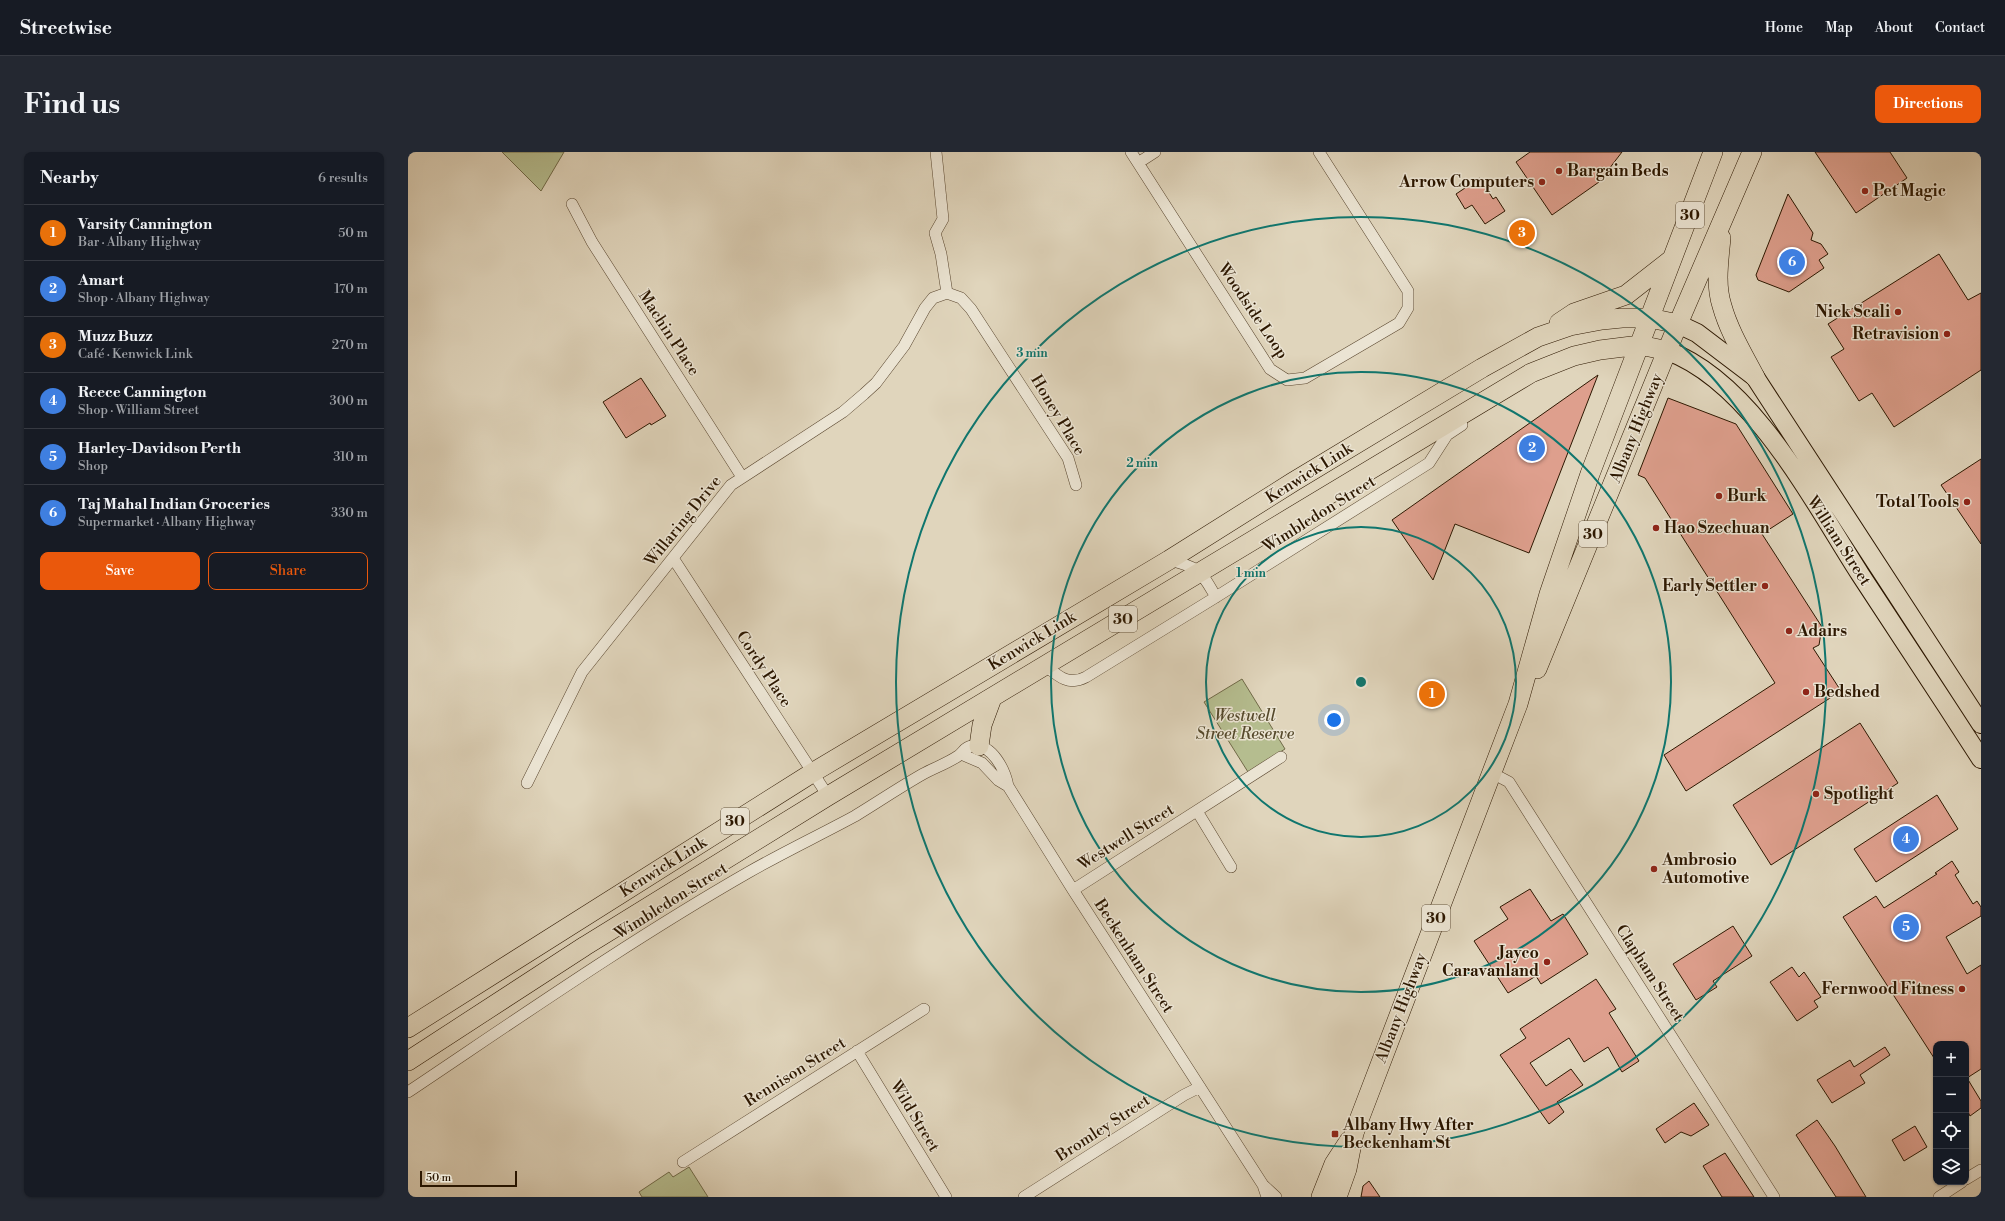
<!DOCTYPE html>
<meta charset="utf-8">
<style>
:root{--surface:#171b24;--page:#242831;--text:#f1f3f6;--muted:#9ea1a6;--line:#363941;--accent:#ea580c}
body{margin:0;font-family:"Libre Bodoni",serif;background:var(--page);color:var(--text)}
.controls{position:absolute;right:12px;bottom:12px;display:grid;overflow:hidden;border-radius:8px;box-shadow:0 1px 3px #0004}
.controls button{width:36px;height:36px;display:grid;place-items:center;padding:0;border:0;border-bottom:1px solid var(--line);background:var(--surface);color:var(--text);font:20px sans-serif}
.scale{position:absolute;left:12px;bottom:10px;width:97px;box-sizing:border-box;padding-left:4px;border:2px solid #2c1700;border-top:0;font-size:11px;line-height:14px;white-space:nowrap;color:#2c1700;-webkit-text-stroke:3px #ebe4d3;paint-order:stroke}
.you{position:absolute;left:926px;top:568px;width:14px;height:14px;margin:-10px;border:3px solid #fff;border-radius:50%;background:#1a73e8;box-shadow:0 0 0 6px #1a73e833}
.badge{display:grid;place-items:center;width:26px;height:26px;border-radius:50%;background:var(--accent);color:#fff;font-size:13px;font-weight:700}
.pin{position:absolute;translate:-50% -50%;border:2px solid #fff;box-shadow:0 1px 4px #0006}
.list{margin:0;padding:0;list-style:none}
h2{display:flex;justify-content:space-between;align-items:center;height:52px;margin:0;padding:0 16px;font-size:17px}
h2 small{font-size:13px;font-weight:400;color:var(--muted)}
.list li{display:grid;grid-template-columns:26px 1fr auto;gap:12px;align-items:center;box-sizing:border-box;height:56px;padding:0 16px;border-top:1px solid var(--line)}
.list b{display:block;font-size:15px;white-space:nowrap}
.list p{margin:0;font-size:13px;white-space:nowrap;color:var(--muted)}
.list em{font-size:13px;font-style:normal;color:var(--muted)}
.actions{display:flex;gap:8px;padding:12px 16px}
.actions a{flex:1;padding:9px 0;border:1px solid var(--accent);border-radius:8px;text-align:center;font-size:14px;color:var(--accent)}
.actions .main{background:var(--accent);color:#fff}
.icon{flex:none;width:22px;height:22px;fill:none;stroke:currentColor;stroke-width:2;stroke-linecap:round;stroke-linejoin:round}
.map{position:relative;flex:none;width:1573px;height:1045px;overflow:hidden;border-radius:8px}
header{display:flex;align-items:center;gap:24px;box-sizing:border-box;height:56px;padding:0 20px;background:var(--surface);border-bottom:1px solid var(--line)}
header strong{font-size:19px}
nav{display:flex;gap:22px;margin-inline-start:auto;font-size:14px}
.intro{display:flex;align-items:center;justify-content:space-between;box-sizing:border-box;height:96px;padding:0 24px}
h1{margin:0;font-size:28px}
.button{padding:10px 18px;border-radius:8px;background:var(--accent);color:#fff;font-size:14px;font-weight:700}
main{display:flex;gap:24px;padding:0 24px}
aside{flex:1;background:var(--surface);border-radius:8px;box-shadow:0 1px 3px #0004}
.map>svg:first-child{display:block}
</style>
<header>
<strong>Streetwise</strong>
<nav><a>Home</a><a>Map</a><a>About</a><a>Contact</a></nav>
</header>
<div class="intro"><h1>Find us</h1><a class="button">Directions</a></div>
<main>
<aside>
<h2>Nearby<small>6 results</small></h2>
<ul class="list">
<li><span class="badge" style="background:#e8710a">1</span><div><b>Varsity Cannington</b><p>Bar · Albany Highway</p></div><em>50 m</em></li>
<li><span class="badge" style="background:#3f7fe0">2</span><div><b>Amart</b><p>Shop · Albany Highway</p></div><em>170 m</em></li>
<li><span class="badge" style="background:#e8710a">3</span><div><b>Muzz Buzz</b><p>Café · Kenwick Link</p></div><em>270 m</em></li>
<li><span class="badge" style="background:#3f7fe0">4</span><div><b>Reece Cannington</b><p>Shop · William Street</p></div><em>300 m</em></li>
<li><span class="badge" style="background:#3f7fe0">5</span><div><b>Harley-Davidson Perth</b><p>Shop</p></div><em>310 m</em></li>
<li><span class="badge" style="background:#3f7fe0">6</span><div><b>Taj Mahal Indian Groceries</b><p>Supermarket · Albany Highway</p></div><em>330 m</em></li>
</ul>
<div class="actions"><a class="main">Save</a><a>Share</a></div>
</aside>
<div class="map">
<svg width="1573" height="1045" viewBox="0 0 1573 1045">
<rect width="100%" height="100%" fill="#e0d5bc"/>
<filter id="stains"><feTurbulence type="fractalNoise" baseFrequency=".005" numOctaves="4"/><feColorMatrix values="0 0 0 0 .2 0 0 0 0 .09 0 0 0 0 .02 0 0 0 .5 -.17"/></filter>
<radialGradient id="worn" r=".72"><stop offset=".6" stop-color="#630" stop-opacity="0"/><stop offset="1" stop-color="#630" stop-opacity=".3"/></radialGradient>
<path fill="#b5bd8f" stroke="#706a48" d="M94,0H156L133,39Z
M834,527L877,597L840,620L796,550Z
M281,1015L300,1045H234L231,1040L261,1020L265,1025Z"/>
<path fill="#de9f8d" stroke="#2c1700" d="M1122,0H1214L1191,30L1144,63L1108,10Z
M1407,0H1482L1499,26L1448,61Z
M1072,26L1085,47L1088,45L1097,59L1077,72L1064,53L1057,57L1048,42Z
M1380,42L1405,81L1403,88L1413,92L1420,102L1411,108L1416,116L1381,140L1350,128L1348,123Z
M1531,102L1560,148L1573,141V218L1486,275L1464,241L1451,249L1423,205L1436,197L1420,172Z
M1190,223L1121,401L1047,372L1025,428L984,368Z
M233,226L258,264L243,273L242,271L218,286L195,250Z
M1260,246L1328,272L1385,362L1354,382L1414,475L1411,493L1405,496L1433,539L1278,639L1256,603L1367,531L1237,326L1230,323Z
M1573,307V392L1533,333Z
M1452,571L1490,631L1363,713L1325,653Z
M1529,643L1550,677L1468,730L1446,697Z
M1544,709L1551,720L1547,723L1565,752L1569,749L1573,755V764L1538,785L1559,822L1573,813V917L1559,926L1573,949V956L1562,964L1558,956V892H1528V909L1435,765L1468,744L1476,756L1529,722L1527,721Z
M1122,737L1143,769L1155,762L1180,802L1133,832L1128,824L1100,841L1066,789L1100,767L1092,755Z
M1325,774L1344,804L1305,829L1309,835L1288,848L1265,812Z
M1384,815L1391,825L1396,820L1413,845L1406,849L1410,855L1389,869L1362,830Z
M1188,827L1208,857L1201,861L1231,909L1214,920L1200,895L1176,910L1161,886L1122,911L1138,934L1163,917L1175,933L1149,950L1156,960L1141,972L1092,903L1118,886L1112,877Z
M1477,895L1482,903L1452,923L1457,931L1424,951L1409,928L1442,908L1446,915Z
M1286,951L1301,973L1283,984L1273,980L1257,991L1248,977Z
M1409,968L1427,994L1458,1045H1428L1388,983Z
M1507,974L1519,995L1496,1009L1484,988Z
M1317,1001L1346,1045H1314L1295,1014Z
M961,1029L972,1045H953L955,1034Z"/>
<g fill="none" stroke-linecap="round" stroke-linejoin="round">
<g stroke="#59462f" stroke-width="12">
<path id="minor" d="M528,0L535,67L527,81L533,102L539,141
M723,0L862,217L879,228L897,226L991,171L1000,156V139L911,0
M730,11L747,0
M164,52L184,90L334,325
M539,141L553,146L563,157L660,306L668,333
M265,406L420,644
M761,408C793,416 792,418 808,445
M638,514C651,525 661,534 678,525L808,445L1021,311L1039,283L1054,273
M553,602L574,611L590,628L600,634
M1084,621L1101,630L1366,1045
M119,631L174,520L323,333L435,260L456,242L468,231L496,194L517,156L525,146L539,141
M789,659L823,715
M665,738L873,605
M449,899L538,1045
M0,940C112,865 224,787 341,720C376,700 412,683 447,664C470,650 492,635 515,622C526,616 540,611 550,604C556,600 556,595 564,594C584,591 597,618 600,634L665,738L855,1033L859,1045
M275,1010L516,857
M1558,1027L1573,1018
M855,1033L868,1045
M616,1045L776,943L792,935
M1531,1045L1554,1030"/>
</g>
<g stroke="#2c1700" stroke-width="20">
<path id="primary" d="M1270,172L1289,181L1347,225L1573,572
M1260,199C1344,230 1405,349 1452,422C1492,483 1533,545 1573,607"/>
</g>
<g stroke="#2c1700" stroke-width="20">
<path id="trunk" d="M1313,86C1311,108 1307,133 1314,154C1321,179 1335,202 1347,225
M1151,171L1166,161L1218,143L1264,107
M1129,517L1270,172L1344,0
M571,594L574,573L584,546
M0,876L404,621L761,408L885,330L1074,216L1130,185L1162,174L1194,168L1214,166H1242L1270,172
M0,909L177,794L420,644L1123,221L1166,204L1192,198L1232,193L1260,199
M913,1045L926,1012L941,989
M929,1045L939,1017L946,981L1110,552L1141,442L1182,322L1305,0"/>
</g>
<use href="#minor" stroke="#ebe4d3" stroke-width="11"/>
<use href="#primary" stroke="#e0d5bc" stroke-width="18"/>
<use href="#trunk" stroke="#e0d5bc" stroke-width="19"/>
</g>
<g fill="none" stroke="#0f766e" stroke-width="2">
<circle cx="953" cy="530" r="155"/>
<circle cx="953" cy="530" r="310"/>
<circle cx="953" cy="530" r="465"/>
</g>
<g fill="#8f2418" stroke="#ebe4d3" stroke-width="1.5">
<circle cx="1151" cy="19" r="4"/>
<circle cx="1134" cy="30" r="4"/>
<circle cx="1457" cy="39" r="4"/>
<circle cx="1490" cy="160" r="4"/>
<circle cx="1539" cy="182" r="4"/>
<circle cx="1311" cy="344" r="4"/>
<circle cx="1559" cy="350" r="4"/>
<circle cx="1248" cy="376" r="4"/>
<circle cx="1357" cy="434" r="4"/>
<circle cx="1381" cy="479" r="4"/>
<circle cx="1398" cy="540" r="4"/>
<circle cx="1408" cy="642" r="4"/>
<circle cx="1246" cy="717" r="4"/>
<circle cx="1139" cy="810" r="4"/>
<circle cx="1554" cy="837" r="4"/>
<rect x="923" y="978" width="8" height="8" rx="2"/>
</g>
<g text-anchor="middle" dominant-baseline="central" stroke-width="3" stroke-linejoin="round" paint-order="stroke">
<g fill="#ebe4d3" stroke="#65543f" stroke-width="1">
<rect x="1268" y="50" width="28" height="26" rx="3"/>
<rect x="1171" y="369" width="28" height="26" rx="3"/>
<rect x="701" y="454" width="28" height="26" rx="3"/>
<rect x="313" y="656" width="28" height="26" rx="3"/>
<rect x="1014" y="753" width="28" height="26" rx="3"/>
</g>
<g font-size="15" font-weight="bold" fill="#2c1700">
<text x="1282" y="63">30</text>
<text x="1185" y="382">30</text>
<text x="715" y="467">30</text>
<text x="327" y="669">30</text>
<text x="1028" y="766">30</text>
</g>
<g font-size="16" font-weight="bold" fill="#2c1700" stroke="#ebe4d3" text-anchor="start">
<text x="1159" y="19">Bargain Beds</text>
<text x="1126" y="30" text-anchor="end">Arrow Computers</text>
<text x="1465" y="39">Pet Magic</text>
<text x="1482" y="160" text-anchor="end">Nick Scali</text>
<text x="1531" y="182" text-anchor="end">Retravision</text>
<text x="1319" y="344">Burk</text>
<text x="1551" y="350" text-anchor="end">Total Tools</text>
<text x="1256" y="376">Hao Szechuan</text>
<text x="1349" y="434" text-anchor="end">Early Settler</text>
<text x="1389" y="479">Adairs</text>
<text x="1406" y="540">Bedshed</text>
<text x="1416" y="642">Spotlight</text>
<text x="1254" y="708">Ambrosio<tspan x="1254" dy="18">Automotive</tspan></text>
<text x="1131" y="801" text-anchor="end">Jayco<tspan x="1131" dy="18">Caravanland</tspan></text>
<text x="1546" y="837" text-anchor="end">Fernwood Fitness</text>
<text x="935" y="973">Albany Hwy After<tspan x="935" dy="18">Beckenham St</tspan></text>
</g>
<g font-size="16" fill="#2c1700" stroke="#ebe4d3">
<text transform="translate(845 159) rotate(56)">Woodside Loop</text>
<text transform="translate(261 181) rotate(57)">Machin Place</text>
<text transform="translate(650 263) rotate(59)">Honey Place</text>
<text transform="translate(1228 276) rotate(-68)">Albany Highway</text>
<text transform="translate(901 321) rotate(-32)">Kenwick Link</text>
<text transform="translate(911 362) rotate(-32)">Wimbledon Street</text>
<text transform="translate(275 369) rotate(-51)">Willaring Drive</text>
<text transform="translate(1431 389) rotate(57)">William Street</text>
<text transform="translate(624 489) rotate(-31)">Kenwick Link</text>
<text transform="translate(356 517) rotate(57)">Cordy Place</text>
<text transform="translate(718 685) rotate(-32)">Westwell Street</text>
<text transform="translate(255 715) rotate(-32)">Kenwick Link</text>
<text transform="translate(263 749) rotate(-32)">Wimbledon Street</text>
<text transform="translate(726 804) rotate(57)">Beckenham Street</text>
<text transform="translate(1242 821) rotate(57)">Clapham Street</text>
<text transform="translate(993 856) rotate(-69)">Albany Highway</text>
<text transform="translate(387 920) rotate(-32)">Rennison Street</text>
<text transform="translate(507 964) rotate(59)">Wild Street</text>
<text transform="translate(695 976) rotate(-33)">Bromley Street</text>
</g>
<g font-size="16" font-style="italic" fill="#55492b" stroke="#ebe4d3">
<text x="837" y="564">Westwell<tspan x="837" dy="18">Street Reserve</tspan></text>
</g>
</g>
<circle cx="953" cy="530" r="6" fill="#0f766e" stroke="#ebe4d3" stroke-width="2"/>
<g font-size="12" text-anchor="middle" font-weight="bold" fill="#0f766e" stroke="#ebe4d3" stroke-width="3" stroke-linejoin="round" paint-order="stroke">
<text x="624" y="205">3 min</text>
<text x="734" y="315">2 min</text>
<text x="843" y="425">1 min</text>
</g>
<rect width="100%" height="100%" filter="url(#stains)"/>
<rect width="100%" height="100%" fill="url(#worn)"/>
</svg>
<div class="controls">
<button>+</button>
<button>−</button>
<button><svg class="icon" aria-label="locate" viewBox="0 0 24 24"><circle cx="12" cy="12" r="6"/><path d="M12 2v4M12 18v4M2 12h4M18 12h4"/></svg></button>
<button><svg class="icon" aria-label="layers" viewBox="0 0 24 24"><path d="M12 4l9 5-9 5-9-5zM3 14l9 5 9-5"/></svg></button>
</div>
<div class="scale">50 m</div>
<div class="you"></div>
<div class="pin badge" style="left:1024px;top:542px;background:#e8710a">1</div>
<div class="pin badge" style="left:1124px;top:296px;background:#3f7fe0">2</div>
<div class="pin badge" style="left:1114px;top:81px;background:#e8710a">3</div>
<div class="pin badge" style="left:1498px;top:687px;background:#3f7fe0">4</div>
<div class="pin badge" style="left:1498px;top:775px;background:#3f7fe0">5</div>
<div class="pin badge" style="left:1384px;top:110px;background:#3f7fe0">6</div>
</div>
</main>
